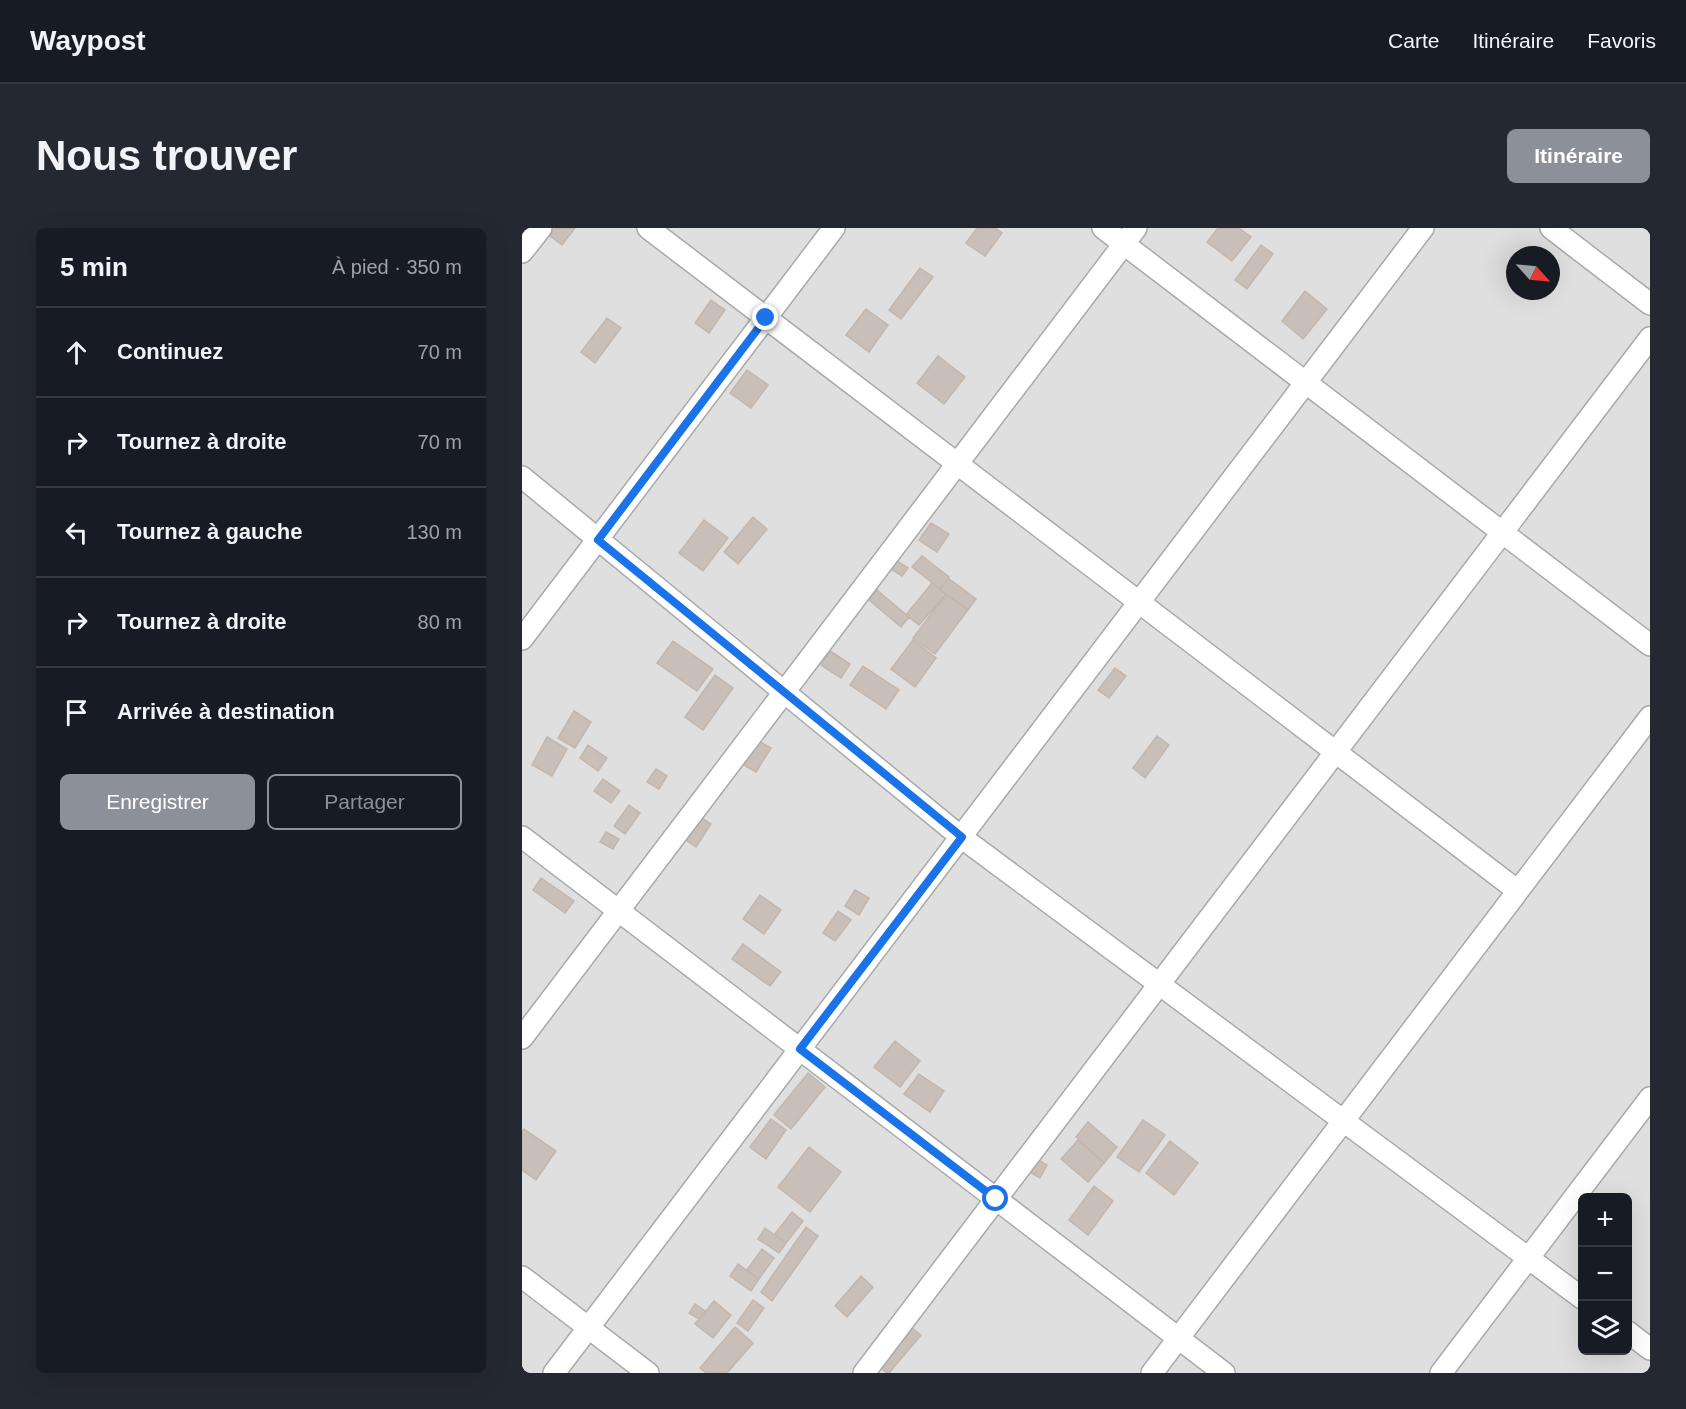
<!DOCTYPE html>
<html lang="fr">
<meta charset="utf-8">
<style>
:root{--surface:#171b24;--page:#242831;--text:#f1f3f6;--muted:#9ea1a6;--line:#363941;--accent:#8c9099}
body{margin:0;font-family:Arial,sans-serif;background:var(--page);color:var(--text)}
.controls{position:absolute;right:18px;bottom:18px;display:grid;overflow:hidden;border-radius:9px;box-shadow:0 6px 24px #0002}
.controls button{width:54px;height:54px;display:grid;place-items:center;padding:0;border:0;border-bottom:2px solid var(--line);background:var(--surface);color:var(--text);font:30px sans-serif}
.compass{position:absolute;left:984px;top:18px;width:54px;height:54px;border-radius:50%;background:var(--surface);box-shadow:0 6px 24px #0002;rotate:117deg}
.stop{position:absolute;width:18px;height:18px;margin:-14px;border:4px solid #1a73e8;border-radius:50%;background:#fff}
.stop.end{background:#1a73e8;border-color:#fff;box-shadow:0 2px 6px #0008}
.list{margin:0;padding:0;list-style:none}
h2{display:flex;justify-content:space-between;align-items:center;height:78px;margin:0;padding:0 24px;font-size:26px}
h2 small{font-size:20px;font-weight:400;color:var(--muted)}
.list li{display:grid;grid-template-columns:39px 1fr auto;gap:18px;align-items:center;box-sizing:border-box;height:90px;padding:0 24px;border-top:2px solid var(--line)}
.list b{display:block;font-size:22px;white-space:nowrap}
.list em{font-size:20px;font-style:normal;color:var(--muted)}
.actions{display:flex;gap:12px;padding:18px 24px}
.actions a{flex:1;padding:14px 0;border:2px solid var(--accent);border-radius:9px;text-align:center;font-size:21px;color:var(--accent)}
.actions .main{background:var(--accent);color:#fff}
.icon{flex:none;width:33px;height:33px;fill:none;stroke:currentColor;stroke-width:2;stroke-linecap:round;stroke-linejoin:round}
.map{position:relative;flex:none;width:1128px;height:1145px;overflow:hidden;border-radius:9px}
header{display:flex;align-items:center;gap:36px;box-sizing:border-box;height:84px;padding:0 30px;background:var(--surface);border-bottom:2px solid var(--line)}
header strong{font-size:28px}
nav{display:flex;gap:33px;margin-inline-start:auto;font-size:21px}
.intro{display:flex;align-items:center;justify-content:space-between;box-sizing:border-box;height:144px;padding:0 36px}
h1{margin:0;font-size:42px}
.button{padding:15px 27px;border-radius:9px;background:var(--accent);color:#fff;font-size:21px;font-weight:700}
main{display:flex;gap:36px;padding:0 36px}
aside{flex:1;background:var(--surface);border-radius:9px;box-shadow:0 6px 24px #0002}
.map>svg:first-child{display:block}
</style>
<header>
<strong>Waypost</strong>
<nav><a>Carte</a><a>Itinéraire</a><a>Favoris</a></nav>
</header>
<div class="intro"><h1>Nous trouver</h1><a class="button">Itinéraire</a></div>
<main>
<aside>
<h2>5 min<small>À pied · 350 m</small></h2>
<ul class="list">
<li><svg class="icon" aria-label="ahead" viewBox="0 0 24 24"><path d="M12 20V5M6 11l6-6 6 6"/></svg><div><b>Continuez</b></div><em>70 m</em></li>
<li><svg class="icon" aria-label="right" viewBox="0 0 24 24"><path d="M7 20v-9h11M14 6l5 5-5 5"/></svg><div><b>Tournez à droite</b></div><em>70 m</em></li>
<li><svg class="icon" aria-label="left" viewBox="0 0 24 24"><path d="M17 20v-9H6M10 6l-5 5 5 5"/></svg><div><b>Tournez à gauche</b></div><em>130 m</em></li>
<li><svg class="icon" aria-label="right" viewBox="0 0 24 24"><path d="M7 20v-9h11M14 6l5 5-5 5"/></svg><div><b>Tournez à droite</b></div><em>80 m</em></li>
<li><svg class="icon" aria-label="arrive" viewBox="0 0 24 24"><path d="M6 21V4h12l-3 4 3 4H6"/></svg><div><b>Arrivée à destination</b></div></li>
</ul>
<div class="actions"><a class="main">Enregistrer</a><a>Partager</a></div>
</aside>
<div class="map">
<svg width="1128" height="1145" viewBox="0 0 1128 1145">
<rect width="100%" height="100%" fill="#f2efe9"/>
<path fill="#e0dfdf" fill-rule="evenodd" d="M0,0H1128V1145H0ZM993,27H1029V63H993ZM1060,970H1106V1122H1060Z"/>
<path fill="#c7bfb8" stroke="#c4b6ab" stroke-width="1.5" d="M33,0H53L40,17L28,8Z
M455,0H473L480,5L463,28L444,15Z
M696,0H717L729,9L710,33L685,14Z
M739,17L751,26L725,61L713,52Z
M398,40L411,49L379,91L367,82Z
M783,63L805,81L781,111L760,93Z
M189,72L203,82L187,105L173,95Z
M344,81L366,97L347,124L324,107Z
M85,90L99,100L73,135L59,124Z
M416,128L443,149L422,176L395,155Z
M225,142L246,157L229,180L208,165Z
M231,289L245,301L216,336L202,324Z
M182,292L206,310L181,343L157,325Z
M409,295L427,306L415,324L397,312Z
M400,328L427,349L418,361L390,339Z
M375,333L386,340L380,348L369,341Z
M426,350L454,371L446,382L418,362Z
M410,355L424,366L397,397L384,387Z
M355,362L387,389L379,399L347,372Z
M424,366L446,382L413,426L391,410Z
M391,412L414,430L393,459L369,441Z
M151,413L191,441L175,463L135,435Z
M308,423L328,436L319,450L299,437Z
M341,438L377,462L364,481L328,457Z
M593,440L604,448L587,470L576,462Z
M193,447L211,460L181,502L163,489Z
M52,483L69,494L53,520L36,510Z
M635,508L647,517L623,550L611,540Z
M25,509L45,521L30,548L10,537Z
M235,512L249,520L234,544L220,536Z
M66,517L85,530L76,543L58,530Z
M134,541L145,548L137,561L125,554Z
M81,551L98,563L89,575L72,563Z
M107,577L118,585L103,606L92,598Z
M175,587L189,596L174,619L161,610Z
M84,604L97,611L91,621L78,614Z
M19,650L52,673L43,685L11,662Z
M333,662L347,670L337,687L323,678Z
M238,667L259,682L242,706L221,691Z
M316,683L329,692L313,713L301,705Z
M221,716L259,744L248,758L210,731Z
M373,813L398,833L378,859L352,839Z
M286,845L303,859L269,901L252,887Z
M397,846L422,863L408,884L382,866Z
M249,891L264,902L244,931L228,919Z
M621,892L643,907L617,944L595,929Z
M566,894L595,919L582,935L554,909Z
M2,901L34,923L14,952L0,942V903Z
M556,912L582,935L566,954L539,931Z
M648,913L676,935L652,967L624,945Z
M287,919L319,944L288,984L256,959Z
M513,930L525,937L518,950L506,943Z
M572,958L591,973L566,1007L547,992Z
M270,984L281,993L264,1015L253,1006Z
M284,999L296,1008L250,1073L239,1064Z
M243,1000L264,1015L257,1025L236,1011Z
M240,1021L252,1030L237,1051L225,1042Z
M216,1036L237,1051L229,1063L208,1048Z
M339,1048L351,1059L325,1089L313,1078Z
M231,1072L242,1080L226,1103L215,1095Z
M192,1073L209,1087L191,1110L173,1096Z
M173,1076L183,1083L177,1091L167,1085Z
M386,1097L399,1107L367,1145H365L354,1136Z
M213,1099L231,1115L205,1145H184L178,1140Z"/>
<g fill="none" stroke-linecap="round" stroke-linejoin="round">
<g stroke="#a9a9a9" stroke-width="24">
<path id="street" d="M126,0L996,663
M581,0L1128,417
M1029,0L1128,76
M0,24L19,0
M0,249L439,609L1060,1070
M0,411L312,0
M0,609L702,1145
M0,810L614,0
M0,1049L126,1145
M1106,1104L1128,1121
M32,1145L901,0
M342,1145L1128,110
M630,1145L1128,489
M919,1145L1128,870"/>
</g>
<use href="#street" stroke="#fff" stroke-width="21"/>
</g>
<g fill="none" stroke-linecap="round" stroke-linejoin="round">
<path stroke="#1a73e8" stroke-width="8" d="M244,90L76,312L440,609L278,821L474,971"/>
</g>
</svg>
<div class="controls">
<button>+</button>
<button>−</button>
<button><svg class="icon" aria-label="layers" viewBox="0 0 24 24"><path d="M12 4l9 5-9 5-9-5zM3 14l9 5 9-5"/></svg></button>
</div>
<svg class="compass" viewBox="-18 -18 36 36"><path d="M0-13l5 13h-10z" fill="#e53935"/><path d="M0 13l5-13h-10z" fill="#9ea1a6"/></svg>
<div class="stop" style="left:474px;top:971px"></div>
<div class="stop end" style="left:244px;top:90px"></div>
</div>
</main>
